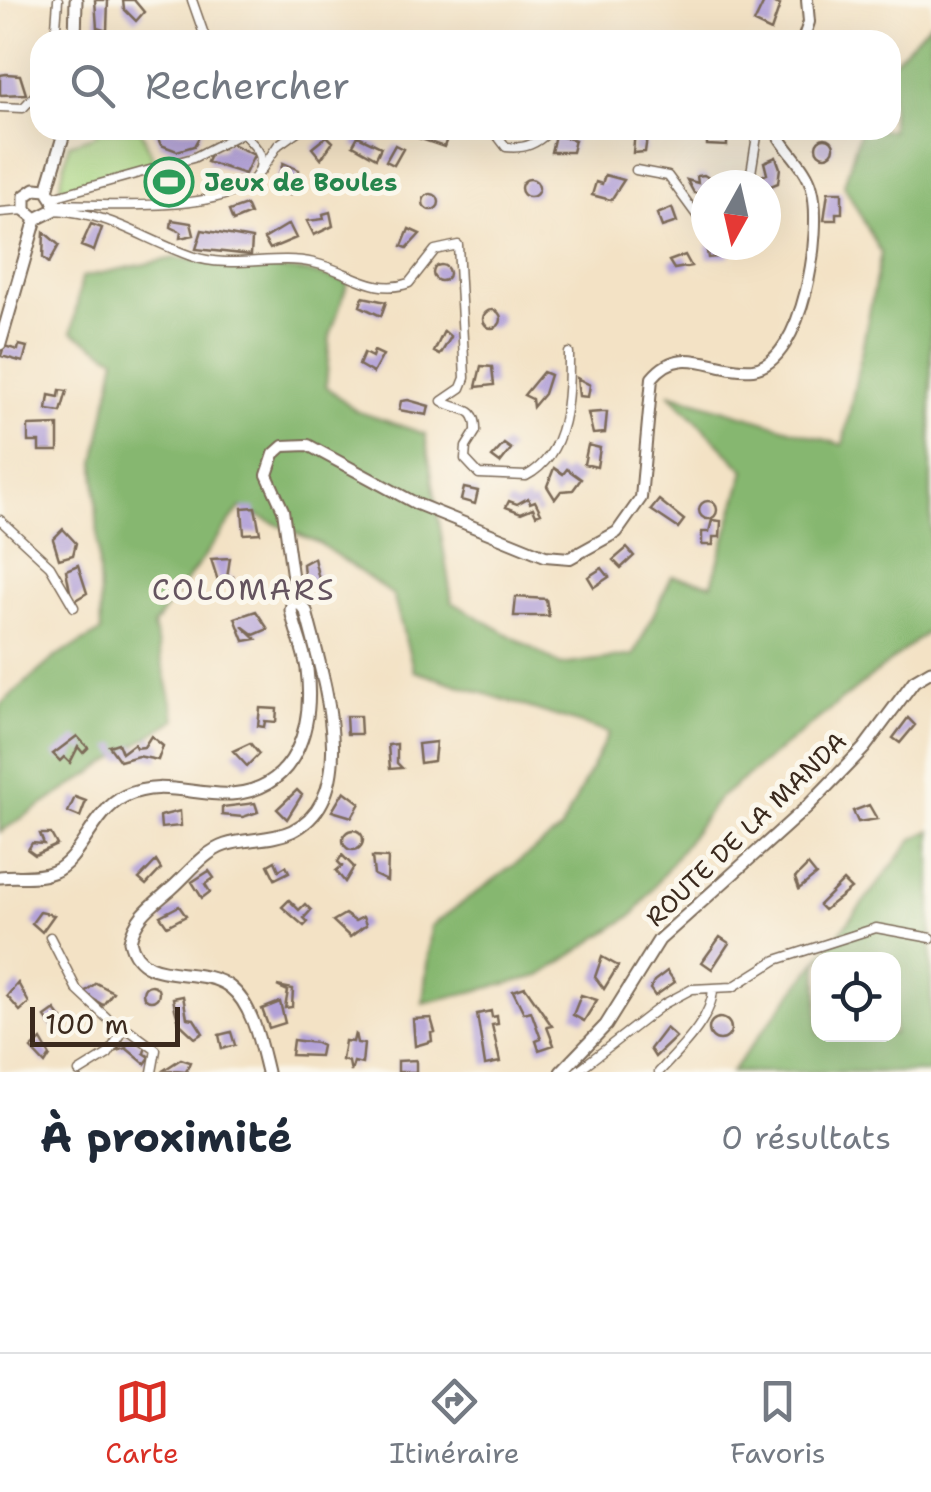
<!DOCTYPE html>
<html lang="fr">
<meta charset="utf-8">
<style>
:root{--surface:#fff;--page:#f2f2f3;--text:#1f2937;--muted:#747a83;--line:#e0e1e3;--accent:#d93025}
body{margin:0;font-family:"Shantell Sans",sans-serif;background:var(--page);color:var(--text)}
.controls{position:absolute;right:30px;bottom:30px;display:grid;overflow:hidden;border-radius:20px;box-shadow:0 10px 40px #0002}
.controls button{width:90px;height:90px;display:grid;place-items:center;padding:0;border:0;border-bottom:2px solid var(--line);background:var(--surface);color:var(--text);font:50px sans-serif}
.compass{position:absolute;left:691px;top:170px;width:90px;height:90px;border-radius:50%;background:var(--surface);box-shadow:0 10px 40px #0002;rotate:188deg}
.scale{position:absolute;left:30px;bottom:25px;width:150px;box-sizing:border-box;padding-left:10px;border:5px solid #3b2a1e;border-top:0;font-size:28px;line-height:35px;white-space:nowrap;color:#3b2a1e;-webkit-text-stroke:8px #fbf7ec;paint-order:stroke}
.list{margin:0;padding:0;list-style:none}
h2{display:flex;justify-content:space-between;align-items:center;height:130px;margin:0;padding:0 40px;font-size:42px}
h2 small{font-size:32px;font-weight:400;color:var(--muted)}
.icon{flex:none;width:55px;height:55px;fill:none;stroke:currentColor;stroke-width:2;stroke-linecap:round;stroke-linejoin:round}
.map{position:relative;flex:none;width:931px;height:1072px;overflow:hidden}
.search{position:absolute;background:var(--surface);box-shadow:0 10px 40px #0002;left:30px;right:30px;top:30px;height:110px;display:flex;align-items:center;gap:25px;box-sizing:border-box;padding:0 35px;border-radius:30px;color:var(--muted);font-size:38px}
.sheet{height:280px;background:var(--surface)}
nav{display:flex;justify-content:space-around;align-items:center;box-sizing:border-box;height:140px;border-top:2px solid var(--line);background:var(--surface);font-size:28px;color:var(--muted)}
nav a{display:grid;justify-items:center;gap:5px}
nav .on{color:var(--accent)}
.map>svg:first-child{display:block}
</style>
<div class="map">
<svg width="931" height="1072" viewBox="0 0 931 1072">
<rect width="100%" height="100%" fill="#fbf7ec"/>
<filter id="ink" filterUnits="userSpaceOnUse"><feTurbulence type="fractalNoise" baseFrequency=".01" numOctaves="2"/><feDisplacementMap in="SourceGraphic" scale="20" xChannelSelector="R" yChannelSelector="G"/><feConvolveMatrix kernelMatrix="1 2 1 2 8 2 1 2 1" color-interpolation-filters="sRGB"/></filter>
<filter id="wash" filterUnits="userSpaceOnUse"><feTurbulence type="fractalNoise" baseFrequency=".0048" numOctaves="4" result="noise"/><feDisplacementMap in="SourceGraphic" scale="40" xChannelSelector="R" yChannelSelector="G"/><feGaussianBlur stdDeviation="2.25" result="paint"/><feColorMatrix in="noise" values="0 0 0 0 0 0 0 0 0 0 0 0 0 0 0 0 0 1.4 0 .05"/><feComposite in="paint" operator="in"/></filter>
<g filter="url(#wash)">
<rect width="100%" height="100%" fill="#f3e2c5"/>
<path fill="#a9d682" stroke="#728050" stroke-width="2.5" d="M96,130H141L155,163L59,190L69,144L97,135Z"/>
<path fill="#86b770" stroke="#607047" stroke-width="2.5" d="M931,22V629L718,799L634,914L540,976L423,1003L431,926L560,831L609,733L414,671L393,595L319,543L240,508L153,626L176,719L0,832V705L54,658L101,632L95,462L116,358L72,332L82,277L175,258L308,272L348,282L330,336L326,386L356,411L425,434L452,602L561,665L634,655L672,576L712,584L745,470L669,393L843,445L881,253L844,185L860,130H891V63Z
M931,830V1072H731L818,960V1034H894V959H819L913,839Z"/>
<g id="blocks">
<path fill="#b2a1d8" d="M95,0H108L107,31L97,28Z
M123,0H134L144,12L136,21L124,9Z
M765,0L780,5L771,31L754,23Z
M6,74L20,75L26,94L0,95V75Z
M154,130H203L194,146L177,151L161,145Z
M434,130L449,133L444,147L418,138L420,132Z
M635,130H648L645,152L633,153Z
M707,130H727V146L707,145Z
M555,135L575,140L572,152H551Z
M327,136L333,142L321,159L312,148Z
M358,136L381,147L376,158L353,145Z
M816 147a9 9 0 1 1 18 0a9 9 0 1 1-18 0Z
M226,141L254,155L245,174L207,162L212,150L223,149Z
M395,145L403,149L394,165L386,161Z
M776,157L780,168L778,183L766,188L759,177L767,174L764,162Z
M283,163L299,170L290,195L274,190Z
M605,175L624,180L611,200L592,195L596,182L602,184Z
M704,175L709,178L706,193H694L687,180L698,183L697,176Z
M152,177H165L166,190H152Z
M521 188a9 9 0 1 1 18 0a9 9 0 1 1-18 0Z
M828,192H842V213H836V220H824Z
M423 202a8 8 0 1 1 16 0a8 8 0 1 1-16 0Z
M246,205L250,214L233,221L229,211Z
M672,208L677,222L662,227L657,214Z
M330,212L333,226L314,235L307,221L324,219L323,214Z
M172,220L191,223L194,235L180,238L181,232L171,227Z
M91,224L102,228L94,251L81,246Z
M289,224L296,238L270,249L264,239Z
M409,229L420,234L407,248L402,246Z
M202,230L252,239L251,255L196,249Z
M44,232L59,245L49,263L43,258Z
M706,245H731L730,256L708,258Z
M685,255L691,266L674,269L669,261Z
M433 273a8 8 0 1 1 16 0a8 8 0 1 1-16 0Z
M363,297L386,302L381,316L360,306Z
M483 319a9 9 0 1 1 18 0a9 9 0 1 1-18 0Z
M444,331L451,337L440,355L434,352Z
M19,345L27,347L23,362L1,356L4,346L18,350Z
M374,351L383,355L373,373L359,365L364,353L372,357Z
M481,366L492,367L494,385L476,387Z
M543,372L550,375L544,394L533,407L532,399L524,395Z
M577,378L590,385L588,397L579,396Z
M60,390L67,391L61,412L47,410L49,395L59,397Z
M408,400L429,406L427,415L399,410L401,401Z
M601,412H607L605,433L593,434L588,413Z
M58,425V451H39V442H28V426Z
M504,444L511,449L500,463L492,457Z
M588,445L600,448L597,467L584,464Z
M554,468L563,474L567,469L581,479L573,490L561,491L555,499L547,486Z
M464,488L478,491L475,504L461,500Z
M528,498L530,503L535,501L541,513L536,515L533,508L521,513L506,507L509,501L517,504Z
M659,500L684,520L678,528L651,510Z
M699 510a9 9 0 1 1 18 0a9 9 0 1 1-18 0Z
M255,507L260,533L244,534L242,508Z
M712,520L721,521L720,537H713V545H702V532H709Z
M63,529L76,543L73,555L59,559L53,539Z
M627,548L634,556L621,568L613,560Z
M230,558L227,578L233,577V583L219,584L211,559Z
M314,558L320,584L305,586L303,564Z
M78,565L87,593L72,602L66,570Z
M602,568L609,577L594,587L588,577Z
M516,597L546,599L549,616H514Z
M256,611L268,629L254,635L242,626L256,639L244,641L235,618Z
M260,708L277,709L276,722L265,721L264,727L258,726Z
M346,716H360L361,734H347Z
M908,718L915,725L900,743L893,738Z
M77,736L88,748L83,753L78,747L70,763L64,757L60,761L53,754Z
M151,736L163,746L158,760L138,756L120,761L109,746L118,743L122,753L134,744L136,748L144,747Z
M436,742L434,761L420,763L418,744Z
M250,743L259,754L247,766L233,751Z
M397,744V763L402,768L390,769L388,745Z
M297,790L302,795L287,819L277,809Z
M344,791L360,803L352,817L332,811Z
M75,797L86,801L80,817L68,812Z
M255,803L258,812L243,817L222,815V807Z
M869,805L877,819L858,822L853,811Z
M180,811L181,826L161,828L160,816Z
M343 840a10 10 0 1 1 20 0a10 10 0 1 1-20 0Z
M40,834H51L57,845L35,855L28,850L32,843L44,844Z
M342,855L354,867L345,882L336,871L342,866L338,862Z
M372,857L388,858L387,881L374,875Z
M156,861L161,869L146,885L139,879Z
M275,861L279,870L286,866L289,872L275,879L268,865Z
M808,865L816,875L799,889L795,878Z
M209,871L214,878L205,884L210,892L202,898L192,882Z
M843,881L851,889L824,910L819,905Z
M289,900L299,910L305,904L311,910L304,918L308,922L304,926L282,907Z
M179,906L186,916L167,926L160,916Z
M40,912L54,915L42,932L32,923Z
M345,914L355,921L363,917L366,925L350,937L333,921Z
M720,937L729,943L712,969L702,962Z
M602,957L618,966L604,989L595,977Z
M667,971L675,982L655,996L650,989L654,981Z
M18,983L29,1003L20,1011L7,996Z
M96,983L113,992L103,1005L83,993Z
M143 993a8 8 0 1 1 16 0a8 8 0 1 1-16 0Z
M277,986L293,989L292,1007L285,1008L288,991Z
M525,987L552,1026L547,1027L554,1045L539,1050L536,1041L541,1039L531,1011L524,1013L513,991Z
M581,995L597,1000L584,1021L573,1015Z
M183,996L187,1018L194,1019L203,1033L195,1038L179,1023L175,1009L173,998Z
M280,1002L285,1023L269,1028L262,1009Z
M55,1010L64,1022L54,1030L45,1017Z
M491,1011L492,1017L497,1016L498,1024L492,1025L500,1062L485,1065L477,1014Z
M431,1018L435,1032L431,1033L432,1041L415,1046L413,1019Z
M709 1029a11 11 0 1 1 22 0a11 11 0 1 1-22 0Z
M666,1028L676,1037L655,1057L650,1049Z
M231,1032L235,1045L222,1049L219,1035Z
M126,1033L146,1047L144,1053L150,1057L145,1064L126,1048L117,1051Z
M355,1033L357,1043L364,1044L362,1064L354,1062L351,1072L349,1062L342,1060L345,1041L353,1042Z
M41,1040L50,1056L45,1064L31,1049Z
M293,1040L316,1043L322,1046L320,1056L291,1055Z
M181,1059L190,1062L186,1072L164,1070Z
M416,1060V1072H398V1061Z"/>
</g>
</g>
<g filter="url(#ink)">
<use href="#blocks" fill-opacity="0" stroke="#7b6a58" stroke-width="2.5"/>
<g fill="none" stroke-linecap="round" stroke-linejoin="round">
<g stroke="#7b6a58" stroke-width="11">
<path id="minor" d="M192,0L206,40
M55,40L58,0
M0,107L23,108L40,90
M493,130L506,147C526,149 536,144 551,130
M636,170L668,176L706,228
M260,172L278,145L299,130
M749,185L758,130
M53,197L193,158L242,133
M55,204C93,204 260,218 261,161C261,147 247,142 242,130
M54,210C110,213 141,238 191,256C231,270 274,254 314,263C348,270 374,296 409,283L435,250L458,245L465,378L461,388L442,401C459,412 477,404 476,431L466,447L465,459L479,474L526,476C569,454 569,395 569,353
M0,212L25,210
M0,520L50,566L74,607
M50,937L77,990L122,1032
M79,1072L108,1054L123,1031L129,1030L156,1050L152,1072
M576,1072L664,1004L692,989L733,987L776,960L876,928L931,938
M659,1072C679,1050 712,1020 713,989"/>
</g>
<g stroke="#7b6a58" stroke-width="14">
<path id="tertiary" d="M803,40L809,22L807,0
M296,603L283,510L267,475L274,454L283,446L308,445L417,504L545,556L570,558L617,532L641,498L652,378C682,341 715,373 753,369C804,362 823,229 812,189C807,167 785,150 775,130"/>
</g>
<g stroke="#7b6a58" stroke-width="15">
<path id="secondary" d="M75,40L76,0
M47,190L65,130
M36,219L25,210V196L35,189L47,190
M36,219L54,210V201L47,190
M0,344L36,219
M0,877C17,875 36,879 53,872C81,861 92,812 125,796C160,779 195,796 231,794C297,789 314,727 307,669C304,649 295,630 291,610L292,604H300L306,611C320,670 365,795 292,831C271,841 246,838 225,845C204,852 188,874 172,888C153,905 136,915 130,941C140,988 199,963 230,987C253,1005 260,1044 267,1072
M561,1072L606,1025L659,940L807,807L864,748L914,681L931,671"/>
</g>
<use href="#minor" stroke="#fff" stroke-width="8"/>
<use href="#tertiary" stroke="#fff" stroke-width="10"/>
<use href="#secondary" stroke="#fff" stroke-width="11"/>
</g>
</g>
<defs>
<g id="stadium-ring" transform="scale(2.5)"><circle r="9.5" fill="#fbf7ec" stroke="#2e9e5b" stroke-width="1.5"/><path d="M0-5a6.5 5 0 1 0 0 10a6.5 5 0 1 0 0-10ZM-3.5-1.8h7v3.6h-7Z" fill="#2e9e5b"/></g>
</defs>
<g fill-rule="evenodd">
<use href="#stadium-ring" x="169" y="182"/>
</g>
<g text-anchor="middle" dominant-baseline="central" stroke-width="10" stroke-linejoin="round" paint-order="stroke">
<g font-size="25" font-weight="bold" fill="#27864d" stroke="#fbf7ec" text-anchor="start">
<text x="204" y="182">Jeux de Boules</text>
</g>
<g font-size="25" fill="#3b2a1e" stroke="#fbf7ec">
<text transform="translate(746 829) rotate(-44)">ROUTE DE LA MANDA</text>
</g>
<g font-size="30" letter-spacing="2.5" fill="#65545f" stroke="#fbf7ec">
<text x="244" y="589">COLOMARS</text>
</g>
</g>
</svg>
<div class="controls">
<button><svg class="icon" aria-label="locate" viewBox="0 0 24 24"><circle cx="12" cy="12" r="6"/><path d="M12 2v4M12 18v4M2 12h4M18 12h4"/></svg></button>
</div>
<svg class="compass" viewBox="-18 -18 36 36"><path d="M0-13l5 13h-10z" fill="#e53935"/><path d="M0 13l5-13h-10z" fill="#747a83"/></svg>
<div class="scale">100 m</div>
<div class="search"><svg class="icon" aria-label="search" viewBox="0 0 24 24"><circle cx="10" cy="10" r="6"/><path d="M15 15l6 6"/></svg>Rechercher</div>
</div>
<section class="sheet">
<h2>À proximité<small>0 résultats</small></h2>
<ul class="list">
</ul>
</section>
<nav>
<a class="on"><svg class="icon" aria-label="map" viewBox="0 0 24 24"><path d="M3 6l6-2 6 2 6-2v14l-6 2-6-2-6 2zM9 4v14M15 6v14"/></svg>Carte</a>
<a><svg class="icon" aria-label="directions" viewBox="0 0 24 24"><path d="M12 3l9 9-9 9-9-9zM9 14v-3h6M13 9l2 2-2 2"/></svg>Itinéraire</a>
<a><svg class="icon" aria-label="saved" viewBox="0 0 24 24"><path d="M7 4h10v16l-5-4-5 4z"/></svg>Favoris</a>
</nav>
